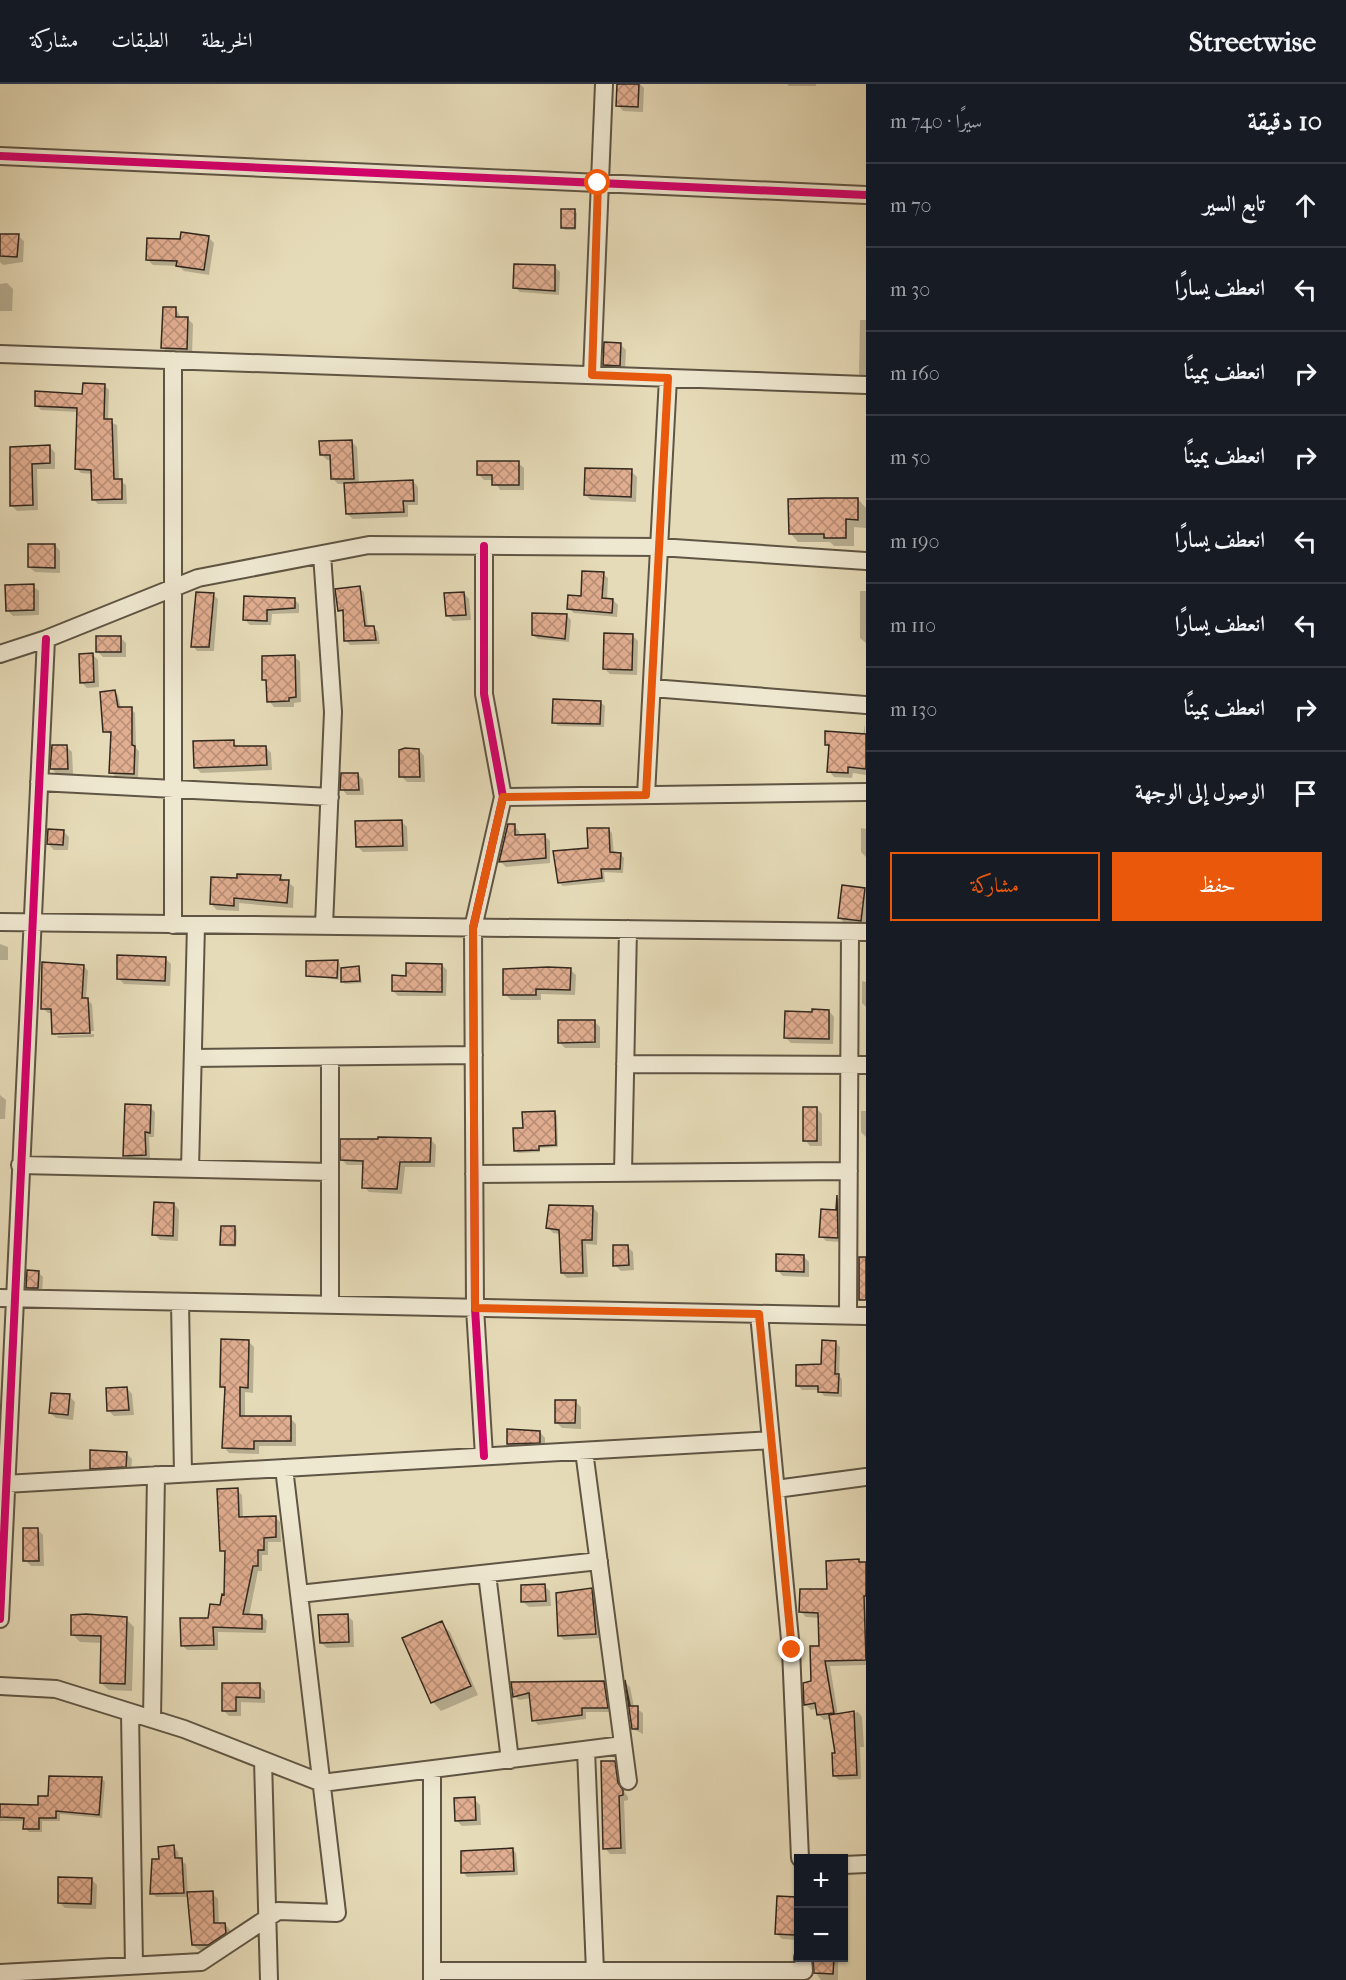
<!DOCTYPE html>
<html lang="ar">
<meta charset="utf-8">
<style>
:root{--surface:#171b24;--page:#20242c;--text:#f1f3f6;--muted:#9ea1a6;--line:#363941;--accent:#ea580c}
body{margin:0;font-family:"IM FELL French Canon",Amiri,serif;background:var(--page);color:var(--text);direction:rtl}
.controls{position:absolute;right:18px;bottom:18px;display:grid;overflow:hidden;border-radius:0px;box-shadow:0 2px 4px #0004}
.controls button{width:54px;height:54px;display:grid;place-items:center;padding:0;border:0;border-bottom:2px solid var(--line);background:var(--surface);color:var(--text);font:30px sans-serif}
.stop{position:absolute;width:18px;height:18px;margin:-14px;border:4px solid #ea580c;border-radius:50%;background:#fff}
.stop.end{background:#ea580c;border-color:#fff;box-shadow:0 2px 6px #0008}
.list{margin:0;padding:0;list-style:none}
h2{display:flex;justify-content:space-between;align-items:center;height:78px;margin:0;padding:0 24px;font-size:26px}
h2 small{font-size:20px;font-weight:400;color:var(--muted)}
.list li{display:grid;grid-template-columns:39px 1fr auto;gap:18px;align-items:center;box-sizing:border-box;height:84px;padding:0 24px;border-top:2px solid var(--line)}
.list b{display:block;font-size:22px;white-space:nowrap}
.list em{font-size:20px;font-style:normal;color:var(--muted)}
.actions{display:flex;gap:12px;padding:18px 24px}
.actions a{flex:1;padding:14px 0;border:2px solid var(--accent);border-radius:0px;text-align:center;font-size:21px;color:var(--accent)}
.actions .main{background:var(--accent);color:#fff}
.icon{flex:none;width:33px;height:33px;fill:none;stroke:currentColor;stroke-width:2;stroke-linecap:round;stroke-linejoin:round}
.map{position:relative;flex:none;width:866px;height:1896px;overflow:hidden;direction:ltr}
header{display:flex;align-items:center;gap:36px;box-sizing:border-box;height:84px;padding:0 30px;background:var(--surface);border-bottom:2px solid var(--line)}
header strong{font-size:28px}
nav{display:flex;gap:33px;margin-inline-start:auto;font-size:21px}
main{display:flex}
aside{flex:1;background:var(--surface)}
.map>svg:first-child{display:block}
</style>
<header>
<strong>Streetwise</strong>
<nav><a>الخريطة</a><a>الطبقات</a><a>مشاركة</a></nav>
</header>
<main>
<aside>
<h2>10 دقيقة<small>سيرًا · 740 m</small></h2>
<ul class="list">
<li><svg class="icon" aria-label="ahead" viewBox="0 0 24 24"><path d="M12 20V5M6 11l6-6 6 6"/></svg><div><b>تابع السير</b></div><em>70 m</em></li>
<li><svg class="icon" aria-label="left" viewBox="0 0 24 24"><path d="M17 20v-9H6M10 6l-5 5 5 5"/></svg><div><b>انعطف يسارًا</b></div><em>30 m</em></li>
<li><svg class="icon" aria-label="right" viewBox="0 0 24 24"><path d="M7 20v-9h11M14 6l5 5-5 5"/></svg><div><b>انعطف يمينًا</b></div><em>160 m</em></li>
<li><svg class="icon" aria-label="right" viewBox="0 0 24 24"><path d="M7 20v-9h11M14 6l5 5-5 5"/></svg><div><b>انعطف يمينًا</b></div><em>50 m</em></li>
<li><svg class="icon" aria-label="left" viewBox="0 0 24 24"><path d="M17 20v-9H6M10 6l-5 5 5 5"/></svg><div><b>انعطف يسارًا</b></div><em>190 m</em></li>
<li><svg class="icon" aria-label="left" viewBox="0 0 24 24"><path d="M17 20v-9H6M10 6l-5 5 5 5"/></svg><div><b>انعطف يسارًا</b></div><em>110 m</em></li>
<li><svg class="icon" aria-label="right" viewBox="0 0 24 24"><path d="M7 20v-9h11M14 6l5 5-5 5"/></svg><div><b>انعطف يمينًا</b></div><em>130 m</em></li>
<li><svg class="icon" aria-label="arrive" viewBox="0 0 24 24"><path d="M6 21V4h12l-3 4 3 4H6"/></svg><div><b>الوصول إلى الوجهة</b></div></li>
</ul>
<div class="actions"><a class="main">حفظ</a><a>مشاركة</a></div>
</aside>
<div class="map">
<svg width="866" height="1896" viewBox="0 0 866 1896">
<defs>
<pattern id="building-cross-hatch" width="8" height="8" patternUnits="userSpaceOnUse" patternTransform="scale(1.5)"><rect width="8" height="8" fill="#e2ae91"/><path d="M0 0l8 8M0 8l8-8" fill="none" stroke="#b88e76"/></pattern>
</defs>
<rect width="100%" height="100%" fill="#e6dbb8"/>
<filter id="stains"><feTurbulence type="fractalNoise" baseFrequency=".00333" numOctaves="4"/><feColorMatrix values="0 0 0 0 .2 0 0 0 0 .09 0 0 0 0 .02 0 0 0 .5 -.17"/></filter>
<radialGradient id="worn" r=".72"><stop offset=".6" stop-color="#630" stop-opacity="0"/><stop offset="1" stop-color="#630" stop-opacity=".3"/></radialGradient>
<path fill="#0003" d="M619,0H640L644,4L643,28L623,27L618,21Z
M787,0H816V2H789Z
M574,127L577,129L576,146H565L563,144Z
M0,151L18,152L24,157L23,178L3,181L0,178Z
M208,153L214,159L209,191L184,187L179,182L153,181L147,175Z
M555,183L560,188L559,211L520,208L515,203Z
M7,199L13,205L12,227H0V200Z
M176,225L181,234L188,235L193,240L192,270L168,269L162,263Z
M860,236H866V295L859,290Z
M620,260L626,266L625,287L610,286L604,280Z
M104,301L109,306L108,337L117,341L119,396L126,401L127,420H98L93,415V390L81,389L76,384L78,328L41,326L36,321L84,312Z
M352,358L357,363L359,400L413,397L418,403V421H408V433L353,435L347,430L346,400H338L333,395L332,376H327L321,370Z
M50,363L55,369V385H37L38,426L17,427L11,421L9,372Z
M518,379L524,384V406H500L494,396H484L479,391Z
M631,387L637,393L636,418L591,416L585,411Z
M858,415L866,424V444L854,443V462H834L830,458H798L790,449Z
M55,461L60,467V489L35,488L29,483Z
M603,490L608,494L607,516H613L618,521L617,533L574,529L569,524L583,514Z
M33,502L39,507V531L13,532L7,526Z
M359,504L364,508L368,544H374L378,548L380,560L350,561L346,557L344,530L339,526Z
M860,507H866V559L860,554Z
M464,509L469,515L471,536L453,537L447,531Z
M213,511L218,515L214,567H197L193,562Z
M245,514L294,515L299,520V529L272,530L271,541H250L245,536Z
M567,532L571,536L569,558L538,555L533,551Z
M632,551L638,557L637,591L610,590L604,584Z
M120,553L126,559V573H103L97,567Z
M93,571L98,576L99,603L87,604L81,598Z
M295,573L300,578L301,618L294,619V623H274L269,617L268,600L264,595Z
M114,607L118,611L121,625H131L135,629L136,664L139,667L138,693L115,692L111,688L112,651L105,647Z
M600,618L605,622L604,643L558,642L554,638Z
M865,641L866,691L853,689L852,694L834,693L829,687L830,665L826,660L863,651Z
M233,658L239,664L266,663L271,669L272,686L201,689L195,683Z
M67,663L72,668L73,690L58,691L52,685Z
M419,666L424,672L425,698H407L401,692Z
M358,690L363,696L364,711H347L342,705Z
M401,737L407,743L408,767L363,768L357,762Z
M514,742L519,747L520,752H545L550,757V779L506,783L501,778Z
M861,744L866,745V773L861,768Z
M608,745L612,749L614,770H620L624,774L623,789L604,788L605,798L563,802L559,798Z
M64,748L69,753L68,766H54L48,760Z
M280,793L294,803L293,824L239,819V827L217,826L211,820Z
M844,803L866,806V842L845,840L840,834Z
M0,860L8,863V876H0Z
M165,874L171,880L170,902L124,900L118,894Z
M338,877L340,880L339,896L308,891Z
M442,881L447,886L446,912H398L393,907L408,893Z
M84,882L88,887L86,915L92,920L94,947L56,949V952L94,950V953L59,954L54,950L53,929H48L43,924Z
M359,884L362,899L345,900L343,898Z
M570,885L576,891L575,911L541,910V916H511L505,910Z
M862,897L866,898V923L862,919Z
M829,927L834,933L833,960L791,959L786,954V929Z
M594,937L600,943V964H565L559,958Z
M0,1011L6,1016L5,1035H0Z
M150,1023L155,1028L154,1053H149L150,1075L130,1076L125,1071Z
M816,1024L822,1030V1062H810L805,1056Z
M861,1027H866V1053L861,1048Z
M554,1029L557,1031L558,1063L540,1064V1068L518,1069L516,1067L524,1045Z
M430,1055L436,1061L435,1083H405L402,1110L369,1108L364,1103L365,1081H347L342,1076Z
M838,1114L841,1117L842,1158L826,1157L821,1152L822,1126L838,1127Z
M174,1120L179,1126L178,1157L160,1156L154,1150Z
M593,1123L598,1129L597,1161L586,1160L588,1193L567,1194L562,1189L560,1150L553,1149L548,1143Z
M234,1144L237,1146L236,1163L224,1162L222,1160Z
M627,1162L633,1168L634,1186L621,1187L615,1181Z
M803,1172L809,1178V1193L783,1192L777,1186Z
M38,1188L43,1193L42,1209H33L28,1203Z
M249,1258L254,1263L253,1309L245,1308V1333L290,1334L296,1340V1362H259V1370L229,1369L224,1363L226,1307L222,1302Z
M835,1258L840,1263L839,1292L842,1295V1313L824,1312L819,1306H802L798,1302L823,1282Z
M127,1304L132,1310L134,1331L114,1332L108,1326Z
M69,1312L75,1318L73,1336L56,1334L50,1329Z
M575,1317L581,1323V1345L562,1344L557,1339Z
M540,1348L545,1354V1364L514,1365L508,1359Z
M126,1369L132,1375L131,1388L97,1390L91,1384Z
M237,1406L242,1411L243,1434L275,1433L280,1438L281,1458H268V1471H262V1487H258L249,1532H262L267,1537L266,1549L218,1548V1566H187L182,1561L222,1522L226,1512L227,1471L221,1466Z
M37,1445L43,1451L44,1482H31L25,1476Z
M866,1479V1581L830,1582L838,1632L858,1628L862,1633L864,1663H860L861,1695L839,1696L834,1692L836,1671L831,1635L824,1636L819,1631L818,1624L811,1626L805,1620L821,1563L820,1534L806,1533L801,1528Z
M544,1502L550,1507L551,1522L529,1523L523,1518Z
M591,1506L596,1511L600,1554L564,1556L559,1551Z
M348,1532L353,1537L354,1563L327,1564L321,1559Z
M126,1535L134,1543L132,1607L109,1606L101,1599L103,1559L80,1558L72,1550Z
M441,1539L450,1548L478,1611L441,1627L433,1618L404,1555Z
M603,1598L608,1603L611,1628H586V1635L538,1641L534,1636L531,1614L519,1616L514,1612L513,1600Z
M224,1600L259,1601L265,1607V1619L241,1618V1632H229L223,1626Z
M627,1600L630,1603L634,1623L643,1629V1650L633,1645Z
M614,1678L620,1684L623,1706L628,1713V1716L624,1717L626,1770H610L605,1764Z
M101,1694L105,1698L102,1734L60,1730V1737H42V1748H29L25,1744V1737H0V1721L40,1723L50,1714Z
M474,1715L480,1721L481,1741L462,1742L456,1736Z
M174,1763L178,1768L179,1776L186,1780L188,1810L212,1809L218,1815L219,1841L225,1840L230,1846L231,1855L214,1866H199L193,1861L189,1813H156L152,1809L161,1776Z
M512,1765L516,1769L518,1791L467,1793L463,1788Z
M91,1795L97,1801L96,1825L65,1824L59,1818Z
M796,1815L798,1856L782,1855L777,1850Z
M815,1874H838V1896H821L815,1888Z"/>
<path fill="url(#building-cross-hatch)" stroke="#32281e" stroke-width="1.5" d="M617,0H639L638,23L616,22Z
M561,125H575V144H561Z
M181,148L209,152L204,186L176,182L177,177L146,176L147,154L180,155Z
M0,150H19L17,173L0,172Z
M514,180L555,181V207L513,204Z
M163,223H176V233H188L187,265L161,264Z
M604,258L621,259L620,282L603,281Z
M83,299L105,300L104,335H112L114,395H122V415L92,416L91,386L75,385L77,324L35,322V307L82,310Z
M352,356L354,395H331L330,371H320L319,357Z
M50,361V379L32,380L33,421L10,422V363Z
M477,377H519V401H492V391H477Z
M585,384L632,385L631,413L584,411Z
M413,396L414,417H403L404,428L346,430L344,399Z
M824,414H858V436L846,435V454H824V450H789L788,415Z
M28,460H55V484L28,483Z
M582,487L604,488L602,514L613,515L612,529L567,525L568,511L581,512Z
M34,500V526L6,527L5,501Z
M360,502L365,542H374L376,556L344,557L343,526L338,527L335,505Z
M196,508L214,509L209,563H191Z
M464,508L466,531L446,532L444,509Z
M244,512L295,514V524L267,526V537L243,536Z
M532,529L567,530L565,555L532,551Z
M604,549L633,550L632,586L603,585Z
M96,552H121V568H96Z
M93,569L94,598L80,599L79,570Z
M295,571L296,613L289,614V617L267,618L266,596H262V572Z
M115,606L118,623H132V661L135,662L134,690L109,689L111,648H103L100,608Z
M553,615L601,617L600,640L552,639Z
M825,647L866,650V685L848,683V689L827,688L829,661H825Z
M234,656V662H266L267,681L194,684L193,657Z
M52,661H67L68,685H50Z
M405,664L419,665L420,693H399V666Z
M341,689H358L359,706H340Z
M402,736L403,762L356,763L355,737Z
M508,740H515V751L545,750L546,774L499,778Z
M587,744H609L610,768L621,769L620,785H601L602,794L558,799L553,767L588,764Z
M48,745L64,746L63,761L47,760Z
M237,790L281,791L280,796H289L287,819L234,814V822L210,820L211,793L237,794Z
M842,801L865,804L861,837L838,834Z
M117,871L166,873L165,897L117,895Z
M338,876L337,894L306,892V877Z
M42,878L84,881L82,914H88L90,949L52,950L51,925H41Z
M406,879L442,880V908L392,907V891L406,892Z
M359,882L360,897L341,898V884Z
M548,883L571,884L570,906L536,905V911H503V885Z
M812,925L829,926V955L784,954L785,927L812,928Z
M558,936H595V958L558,959Z
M125,1020L151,1021L150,1049L145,1048L146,1071L123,1072Z
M803,1023H817V1057H803Z
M555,1027L556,1061L539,1062V1066L514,1067L513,1044H523L522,1028Z
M378,1053L431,1054L430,1078H400L397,1105L362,1104L363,1077L340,1076V1055H378Z
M837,1111L838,1154L819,1153L821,1125L836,1126Z
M154,1118L174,1119L173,1152L152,1151Z
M549,1121L593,1122L592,1156H582L583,1189H561L559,1146L546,1144Z
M221,1142H235V1161H220Z
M613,1161H628L629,1181L613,1182Z
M776,1170L804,1171V1188L776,1187Z
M859,1173H866V1216H859Z
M27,1186L39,1187L38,1204H26Z
M221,1255L249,1256L248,1304L240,1303V1332H291V1357H254V1365L222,1364L225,1303H220Z
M822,1256L836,1257L835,1290H839L838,1309L818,1308V1302H796V1281L821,1280Z
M127,1303L129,1326L107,1327L106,1304Z
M51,1309L70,1310L68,1331L49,1329Z
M555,1316H576L575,1339H555Z
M507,1345L540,1347V1359L507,1360Z
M90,1366L127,1368L126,1383L90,1385Z
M238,1404L239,1433L276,1432V1453L264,1454V1466H258V1482H253L243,1530L262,1531V1545L213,1543L214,1561L181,1562L180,1534H208L210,1520L220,1521L222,1510L224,1511L225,1467H220L217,1405Z
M23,1444H38L39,1477H23Z
M859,1475V1478H866V1512H864L866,1576L825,1577L834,1629L817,1631L815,1619L804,1621L803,1599L811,1597L810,1562H819L818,1529L799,1528L800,1505H827L826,1477Z
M545,1500L546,1517L521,1518V1501Z
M592,1504L596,1550L558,1552L556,1509Z
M86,1530L127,1533L125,1600L100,1599L101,1552L71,1551V1531Z
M348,1530L349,1558L320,1559L318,1531Z
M442,1537L471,1602L431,1619L402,1554Z
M625,1596L630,1622H638V1645H632Z
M604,1597L608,1624H582V1631L532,1637L529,1609L513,1613L511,1598Z
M222,1599H260V1614L236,1613V1627H222Z
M854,1627L857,1691L833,1692L832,1669H835L829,1631Z
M601,1677H615L618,1699L623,1706V1711L619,1712L621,1764L603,1765Z
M49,1692L102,1693L99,1731L56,1727V1734H39V1745H23L24,1734L0,1733V1720L38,1721V1712H48Z
M475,1713L476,1736L455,1737L454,1714Z
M174,1761L175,1774H182L184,1809L150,1810L152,1775H159L158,1763Z
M513,1764L514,1787L461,1789V1767Z
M58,1793L92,1794L91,1820L58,1819Z
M213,1807L214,1839H225L226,1849L208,1861H192L187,1808Z
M777,1812L797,1813L795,1851L775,1850Z
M813,1874H834L833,1890L814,1889Z"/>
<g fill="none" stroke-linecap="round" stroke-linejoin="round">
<g stroke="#5f5544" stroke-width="20">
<path id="minor" d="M0,72L866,111
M0,270L866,301
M592,291L604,0
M322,470L333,628L324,842
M0,570L46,555L198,494L369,461L659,463L866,477
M652,604L866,621
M39,698L330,713
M646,711L668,294
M503,713L866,708
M0,838L866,848
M173,841V276
M330,973V1221
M193,974L474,971
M625,980L866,981
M20,1081L330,1088
M190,1085L196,841
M623,1089L628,845
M474,1090L849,1087
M0,1214L866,1232
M180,1218L183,1390
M759,1230L791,1566L800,1774
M848,1232L850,848
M584,1367L628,1697
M484,1372L475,1224L473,844L503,713L484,610V462
M5,1400L771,1356
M776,1405L866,1393
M487,1490L510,1676
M299,1510L599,1477
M0,1535L46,555
M0,1602L56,1605L184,1645L322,1699L623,1661
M130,1628L134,1882
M152,1635L156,1391
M586,1666L595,1887
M263,1676L269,1896
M432,1686V1896
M844,1781L866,1780
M432,1887H804L803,1874
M0,1889L201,1878L278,1827L337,1829L284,1384"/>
</g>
<use href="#minor" stroke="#efe8d1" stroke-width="16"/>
<g stroke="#efe8d1" stroke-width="11">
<path id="cycleway" d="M0,72L866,111
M484,1372L475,1224L473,844L503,713L484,610V462
M0,1535L46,555"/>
</g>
<use href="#cycleway" stroke="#d6006c" stroke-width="8"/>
</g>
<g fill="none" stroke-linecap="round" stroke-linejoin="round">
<path stroke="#ea580c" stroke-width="8" d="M598,99L592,291L668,294L646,711L503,713L473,844L475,1224L759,1230L792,1566"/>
</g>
<rect width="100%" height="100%" filter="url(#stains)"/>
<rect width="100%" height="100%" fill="url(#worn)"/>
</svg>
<div class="controls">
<button>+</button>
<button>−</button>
</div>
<div class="stop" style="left:598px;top:99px"></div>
<div class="stop end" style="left:792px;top:1566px"></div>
</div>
</main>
